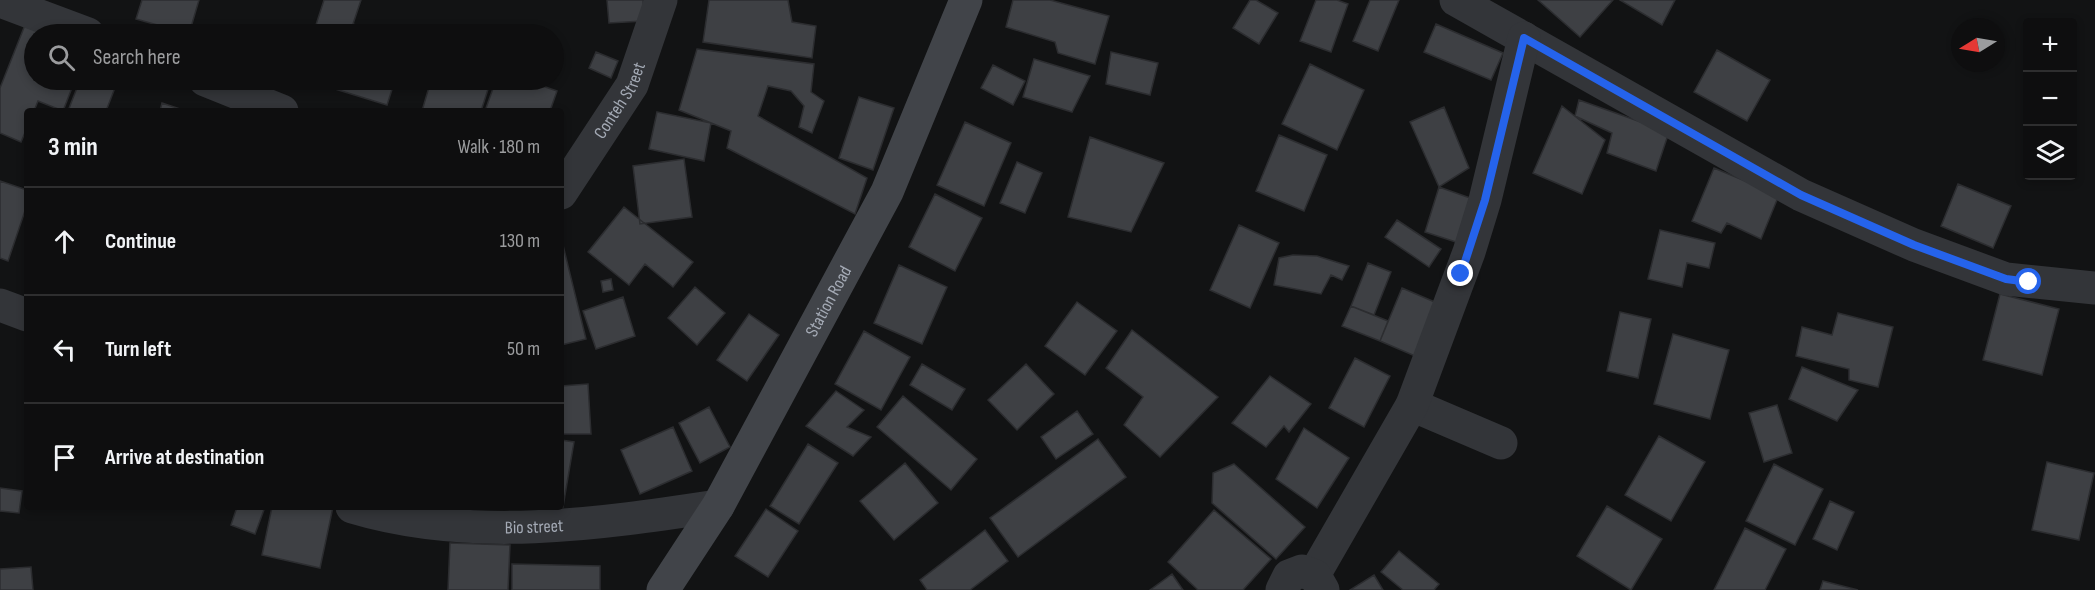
<!DOCTYPE html>
<meta charset="utf-8">
<style>
:root{--surface:#0e0e0f;--page:#171718;--text:#f1f3f6;--muted:#9b9c9e;--line:#2e2e2f}
body{margin:0;font-family:"Sofia Sans Condensed",sans-serif;background:var(--page);color:var(--text)}
.controls{position:absolute;right:18px;top:18px;display:grid;overflow:hidden;border-radius:6px;box-shadow:0 3px 9px #0003}
.controls button{width:54px;height:54px;display:grid;place-items:center;padding:0;border:0;border-bottom:2px solid var(--line);background:var(--surface);color:var(--text);font:30px sans-serif}
.compass{position:absolute;left:1951px;top:18px;width:54px;height:54px;border-radius:50%;background:var(--surface);box-shadow:0 3px 9px #0003;rotate:259deg}
.stop{position:absolute;width:18px;height:18px;margin:-14px;border:4px solid #2563eb;border-radius:50%;background:#fff}
.stop.end{background:#2563eb;border-color:#fff;box-shadow:0 2px 6px #0008}
.list{margin:0;padding:0;list-style:none}
h2{display:flex;justify-content:space-between;align-items:center;height:78px;margin:0;padding:0 24px;font-size:26px}
h2 small{font-size:20px;font-weight:400;color:var(--muted)}
.list li{display:grid;grid-template-columns:39px 1fr auto;gap:18px;align-items:center;box-sizing:border-box;height:108px;padding:0 24px;border-top:2px solid var(--line)}
.list b{display:block;font-size:22px;white-space:nowrap}
.list em{font-size:20px;font-style:normal;color:var(--muted)}
.icon{flex:none;width:33px;height:33px;fill:none;stroke:currentColor;stroke-width:2;stroke-linecap:round;stroke-linejoin:round}
.map{position:relative;flex:none;width:2095px;height:590px;overflow:hidden}
.search{position:absolute;background:var(--surface);box-shadow:0 3px 9px #0003;left:24px;top:24px;width:540px;height:66px;display:flex;align-items:center;gap:15px;box-sizing:border-box;padding:0 21px;border-radius:33px;color:var(--muted);font-size:22px}
.panel{position:absolute;background:var(--surface);box-shadow:0 3px 9px #0003;left:24px;top:108px;width:540px;height:402px;border-radius:6px}
.map>svg:first-child{display:block}
</style>
<div class="map">
<svg width="2095" height="590" viewBox="0 0 2095 590">
<rect width="100%" height="100%" fill="#121314"/>
<path fill="#3e4044" stroke="#2c2d30" stroke-width="1.5" d="M142,0H199L189,34L136,19Z
M324,0H361L353,24L386,34H317L314,31Z
M607,0H643L644,21L609,23Z
M709,0H788L792,22L816,26L812,58L703,42Z
M1013,0H1050L1109,16L1095,64L1058,53L1055,42L1006,27Z
M1250,0H1256L1278,13L1259,44L1233,28Z
M1316,0H1337L1348,4L1331,52L1300,41Z
M1370,0H1399L1378,51L1353,41Z
M1538,0H1613L1580,37Z
M1620,0H1675L1662,25Z
M1436,24L1503,53L1491,80L1424,52Z
M25,25L47,34H34V80H75L63,111L38,101L34,111H27V128L21,142L0,133V88Z
M697,49L814,64L811,92L824,101L812,133L799,127L804,106L791,91L768,86L758,116L867,178L855,214L727,148L731,131L679,110Z
M1717,50L1770,80L1747,121L1694,92Z
M596,52L618,61L611,78L589,68Z
M1111,52L1158,63L1150,95L1106,84Z
M1034,59L1090,76L1072,112L1023,97Z
M1310,64L1364,90L1337,150L1282,124Z
M993,65L1025,81L1013,105L981,88Z
M80,80H118L106,111H68Z
M306,80H395L387,105Z
M431,80H491L481,111H422Z
M496,80H539L537,84L557,91L550,111H485Z
M859,97L894,108L873,170L839,158Z
M1579,100L1669,132L1656,171L1607,153L1612,133L1575,116Z
M162,103L186,111H160Z
M1562,106L1605,140L1582,194L1533,173Z
M1444,107L1469,168L1439,187L1410,122Z
M657,112L711,123L704,161L649,149Z
M965,122L1011,143L984,206L937,185Z
M1279,135L1327,155L1304,211L1256,191Z
M1090,137L1164,163L1131,232L1068,217Z
M684,159L692,217L640,224L633,166Z
M1017,162L1042,173L1025,213L1000,203Z
M1714,168L1779,195L1761,239L1727,223L1721,233L1692,221Z
M0,181L27,190V205L8,261L0,258Z
M1958,184L2011,206L1993,248L1941,226Z
M1439,187L1473,199L1459,243L1425,232Z
M935,194L982,218L955,271L909,247Z
M624,207L693,262L673,287L645,264L629,285L588,252Z
M1397,220L1441,249L1429,267L1385,237Z
M1239,225L1279,243L1250,308L1210,290Z
M1660,230L1715,243L1709,268L1687,263L1682,287L1648,279Z
M561,237L586,339L561,345Z
M1293,255L1317,256L1349,266L1342,280L1331,275L1321,294L1274,285L1279,258Z
M1368,263L1391,272L1374,315L1351,306Z
M899,265L947,287L922,344L874,323Z
M611,279L613,290L603,292L601,281Z
M695,287L725,313L697,345L668,318Z
M1402,288L1437,303L1415,356L1380,341Z
M2000,294L2059,309L2042,375L1983,360Z
M623,297L635,336L596,349L583,311Z
M1077,302L1117,331L1085,375L1045,346Z
M1351,306L1388,321L1380,341L1342,326Z
M1620,312L1651,319L1638,378L1607,371Z
M1838,313L1893,327L1878,387L1849,380V369L1796,356L1802,327L1832,335Z
M749,314L779,335L747,381L717,360Z
M1132,330L1218,397L1160,457L1124,425L1143,397L1106,368Z
M864,331L910,357L881,410L835,384Z
M1673,334L1729,350L1710,419L1654,404Z
M1355,358L1390,376L1364,427L1329,408Z
M922,364L965,389L952,410L910,385Z
M1026,364L1054,394L1017,430L988,400Z
M1802,367L1858,390L1837,421L1789,399Z
M1270,376L1311,404L1289,432L1284,426L1266,447L1232,423Z
M588,384L591,434H563L561,386Z
M836,391L864,410L847,427L871,437L853,456L806,426Z
M903,396L977,459L951,490L877,427Z
M1777,405L1792,453L1764,462L1749,413Z
M709,407L730,447L700,463L679,423Z
M1077,411L1093,434L1056,459L1041,437Z
M673,427L692,471L640,494L621,450Z
M1304,428L1349,458L1317,508L1276,479Z
M1659,436L1705,462L1671,521L1625,495Z
M1098,439L1126,477L1018,557L990,518Z
M561,440L574,442L563,507H561Z
M808,444L838,463L799,524L770,506Z
M2047,462L2094,473L2079,540L2032,530Z
M905,463L938,503L894,540L860,501Z
M1234,464L1305,527L1276,559L1212,503L1213,473Z
M1774,464L1823,489L1795,545L1746,521Z
M0,488L22,491L19,513L0,511Z
M1830,501L1854,512L1837,550L1813,539Z
M1607,506L1662,539L1631,590L1577,556Z
M237,507H265L255,534L231,525Z
M272,507H333L320,568L262,555Z
M766,509L798,531L768,577L735,556Z
M1214,510L1271,559L1243,590H1198L1168,562Z
M1745,528L1786,549L1765,590H1714Z
M985,530L1008,561L970,590H927L920,580Z
M450,543L510,545L508,590H448Z
M1399,551L1439,584L1434,590H1403L1381,572Z
M512,564L600,566V590H512Z
M31,567L33,590H0V569Z
M1172,574L1183,590H1150Z
M1374,575L1383,590H1350Z
M1823,581L1858,590H1820Z"/>
<g fill="none" stroke-linecap="round" stroke-linejoin="round">
<g stroke="#333539" stroke-width="33">
<path d="M1456,0L1801,195L1914,245L2006,279L2095,288"/>
<path d="M0,1L88,34"/>
<path d="M205,80L282,111"/>
<path id="s1" d="M561,193L632,85L661,0"/>
<path d="M0,305L27,315"/>
<path d="M1412,405L1501,443"/>
<path id="s2" d="M352,507C472,543 598,524 718,506"/>
<path d="M1314,575L1412,405L1469,252L1485,200L1524,38"/>
<path d="M1282,590L1289,576L1302,571L1315,576L1323,590"/>
</g>
<path stroke="#414449" stroke-width="33" id="s3" d="M663,590L718,506L887,192L966,0"/>
</g>
<g fill="none" stroke-linecap="round" stroke-linejoin="round">
<path stroke="#2563eb" stroke-width="8" d="M1461,274L1485,200L1524,38L1801,195L1914,245L2006,279L2029,282"/>
</g>
<g text-anchor="middle" dominant-baseline="central" stroke-width="6" stroke-linejoin="round" paint-order="stroke">
<g font-size="18" fill="#a4aab5" stroke="#0d0e0f">
<text stroke="none"><textPath href="#s1" startOffset="110">Conteh Street</textPath></text>
<text stroke="none"><textPath href="#s3" startOffset="333">Station Road</textPath></text>
<text stroke="none"><textPath href="#s2" startOffset="184">Bio street</textPath></text>
</g>
</g>
</svg>
<div class="controls">
<button>+</button>
<button>−</button>
<button><svg class="icon" aria-label="layers" viewBox="0 0 24 24"><path d="M12 4l9 5-9 5-9-5zM3 14l9 5 9-5"/></svg></button>
</div>
<svg class="compass" viewBox="-18 -18 36 36"><path d="M0-13l5 13h-10z" fill="#e53935"/><path d="M0 13l5-13h-10z" fill="#9b9c9e"/></svg>
<div class="stop" style="left:2029px;top:282px"></div>
<div class="stop end" style="left:1461px;top:274px"></div>
<div class="search"><svg class="icon" aria-label="search" viewBox="0 0 24 24"><circle cx="10" cy="10" r="6"/><path d="M15 15l6 6"/></svg>Search here</div>
<section class="panel">
<h2>3 min<small>Walk · 180 m</small></h2>
<ul class="list">
<li><svg class="icon" aria-label="ahead" viewBox="0 0 24 24"><path d="M12 20V5M6 11l6-6 6 6"/></svg><div><b>Continue</b></div><em>130 m</em></li>
<li><svg class="icon" aria-label="left" viewBox="0 0 24 24"><path d="M17 20v-9H6M10 6l-5 5 5 5"/></svg><div><b>Turn left</b></div><em>50 m</em></li>
<li><svg class="icon" aria-label="arrive" viewBox="0 0 24 24"><path d="M6 21V4h12l-3 4 3 4H6"/></svg><div><b>Arrive at destination</b></div></li>
</ul>
</section>
</div>
